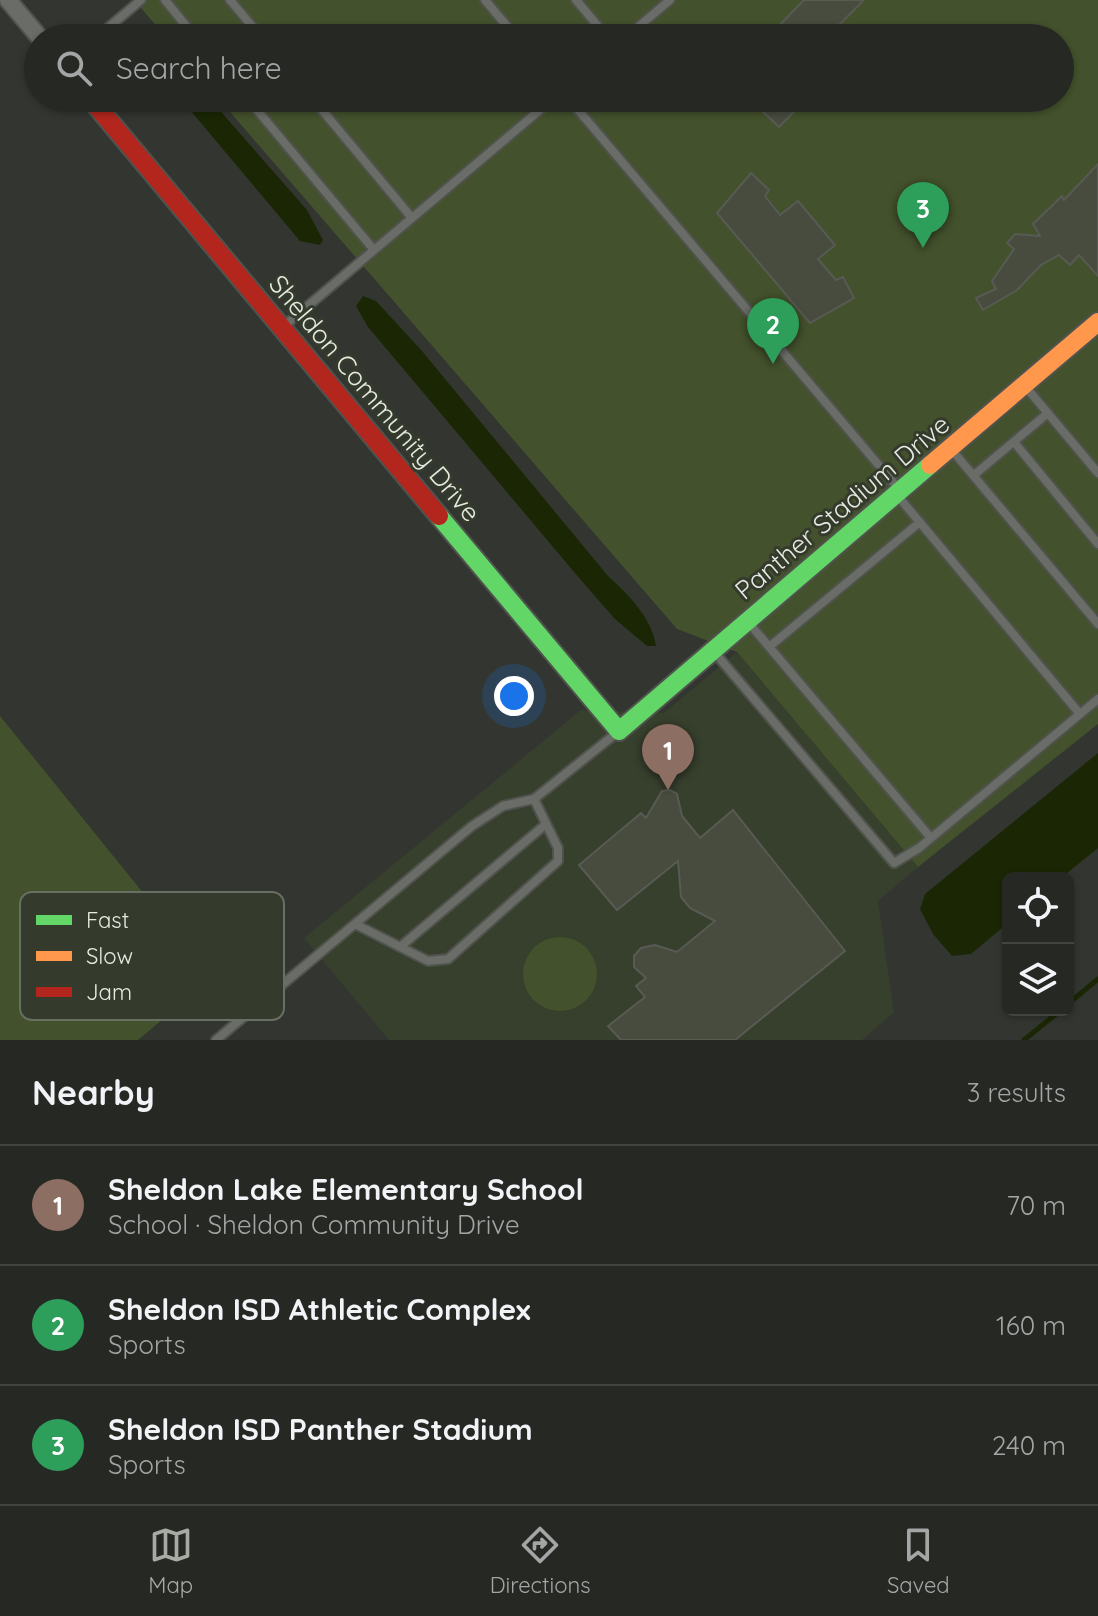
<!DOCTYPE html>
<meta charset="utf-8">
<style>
:root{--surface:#262824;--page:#2e302c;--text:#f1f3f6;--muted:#a4a6a6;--line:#424441;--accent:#a7aba3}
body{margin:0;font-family:Quicksand,sans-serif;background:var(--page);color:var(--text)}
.controls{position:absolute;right:24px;bottom:24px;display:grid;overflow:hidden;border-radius:12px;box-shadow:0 2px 6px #0004}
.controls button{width:72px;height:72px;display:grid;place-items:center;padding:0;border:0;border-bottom:2px solid var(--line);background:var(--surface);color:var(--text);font:40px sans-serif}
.you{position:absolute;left:514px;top:696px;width:28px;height:28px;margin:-20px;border:6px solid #fff;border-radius:50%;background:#1a73e8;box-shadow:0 0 0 12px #1a73e833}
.badge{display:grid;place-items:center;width:52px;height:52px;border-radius:50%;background:var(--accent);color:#fff;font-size:26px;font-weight:700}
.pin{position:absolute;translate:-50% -66px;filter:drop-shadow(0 2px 4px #0008)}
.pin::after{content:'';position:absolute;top:42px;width:28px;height:24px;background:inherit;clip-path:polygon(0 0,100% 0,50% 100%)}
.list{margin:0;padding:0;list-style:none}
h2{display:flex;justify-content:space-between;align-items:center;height:104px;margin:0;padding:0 32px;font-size:34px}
h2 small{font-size:26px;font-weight:400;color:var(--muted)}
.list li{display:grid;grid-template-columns:52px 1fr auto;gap:24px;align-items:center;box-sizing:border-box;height:120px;padding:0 32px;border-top:2px solid var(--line)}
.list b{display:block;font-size:30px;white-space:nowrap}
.list p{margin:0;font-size:26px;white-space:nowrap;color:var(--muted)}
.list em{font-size:26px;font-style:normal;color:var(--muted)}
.icon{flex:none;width:44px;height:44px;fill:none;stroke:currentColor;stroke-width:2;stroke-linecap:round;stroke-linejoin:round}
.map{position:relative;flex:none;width:1098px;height:1040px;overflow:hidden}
.search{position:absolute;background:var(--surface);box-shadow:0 2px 6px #0004;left:24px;right:24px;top:24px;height:88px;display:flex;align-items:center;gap:20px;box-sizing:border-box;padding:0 28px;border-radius:44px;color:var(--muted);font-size:30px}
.sheet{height:464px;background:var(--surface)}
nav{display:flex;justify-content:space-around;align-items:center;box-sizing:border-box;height:112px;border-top:2px solid var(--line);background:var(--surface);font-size:22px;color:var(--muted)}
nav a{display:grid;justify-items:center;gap:4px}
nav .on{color:var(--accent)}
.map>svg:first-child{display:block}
</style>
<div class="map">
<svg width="1098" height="1040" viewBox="0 0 1098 1040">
<rect width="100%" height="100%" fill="#333630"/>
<path fill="#373f2d" d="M737,652L918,867L878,901L894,1012L862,1040H389L304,938L581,710L664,713Z"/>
<path fill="#43512c" d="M134,0H1098V724L918,867L737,652L677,629L218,98H1060V38H167Z
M0,716L212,978L138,1040H0Z
M523 974a37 37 0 1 1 74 0a37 37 0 1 1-74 0Z"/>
<path fill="#1b2704" d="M180,98H209L307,210L323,240L320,245L300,241Z
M363,296L376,301L422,351L608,576C628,594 652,618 656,646H647L615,619L580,579L368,327L356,306Z
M1098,753V848L1061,878H1008V923L971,954L952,956L933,934L920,909L925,894Z"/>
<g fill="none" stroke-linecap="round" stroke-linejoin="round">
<path stroke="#1b2704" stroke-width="5" d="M1068,1004L1098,979
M1024,1040L1061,1010"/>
</g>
<path fill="#474c3f" stroke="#585a54" stroke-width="2" d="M804,0H864L826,38H767Z
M768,98H807L779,127L759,108Z
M1098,164V276L1079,255L1070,265L1059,255L1041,265L1017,290L983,310L976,298L996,289L992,281L1014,249L1007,243L1015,234L1040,236L1033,224L1062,196L1064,200Z
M751,173L769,190L765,196L780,215L798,201L835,245L818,259L836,280L843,277L854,298L810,323L717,213Z
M670,790L677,794L682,816L700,838L733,810L845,951L735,1040H621L608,1026L645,997L636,986L646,978L634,967V956L641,948L655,945L677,952L715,921L690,908L681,897L678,861L617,910L579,865L641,813L646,818L662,791Z"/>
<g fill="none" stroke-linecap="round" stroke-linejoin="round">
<g stroke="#50534d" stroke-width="12">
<path id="lane" d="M165,0L196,38
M230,0L262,38
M485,0L517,38
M576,0L608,38
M96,38L141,0
M625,38L670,0
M247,98L374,250
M312,98L412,218
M568,98L898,488
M283,327L554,98
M1025,386L1098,473
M1014,442L1098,544
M951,449L1098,624
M974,475L1048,413
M897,495L1080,714
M748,622L931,838
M769,647L920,522
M715,653L894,863L919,848L1098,699
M355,924L428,961L448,959L558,861V848L534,799
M400,947L546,824
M216,1040L472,826L503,806L534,799L619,731"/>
</g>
<g stroke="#50534d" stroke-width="20">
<path id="street" d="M8,0L40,38"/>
</g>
<g stroke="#50534d" stroke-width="22">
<path id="fast" d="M439,516L619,731L930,465"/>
</g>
<g stroke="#50534d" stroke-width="22">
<path id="slow" d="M930,465L1098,322"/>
</g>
<g stroke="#50534d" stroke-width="22">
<path id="jam" d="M90,98L439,516"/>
</g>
<use href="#lane" stroke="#6a6c67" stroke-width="8"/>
<use href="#street" stroke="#6a6c67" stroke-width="16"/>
<use href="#fast" stroke="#63d668" stroke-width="18"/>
<use href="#slow" stroke="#ff974d" stroke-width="18"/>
<use href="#jam" stroke="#b3261e" stroke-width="18"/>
</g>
<g text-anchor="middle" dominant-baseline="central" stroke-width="6" stroke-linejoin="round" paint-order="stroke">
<g font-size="26" fill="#e6eae1" stroke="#343a2c">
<text transform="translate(375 398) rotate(50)">Sheldon Community Drive</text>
<text transform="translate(842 507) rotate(-40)">Panther Stadium Drive</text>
</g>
</g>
<rect x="20" y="892" width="264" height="128" rx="12" fill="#343a2c" stroke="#696f62" stroke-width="2"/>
<rect x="36" y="915" width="36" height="10" fill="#63d668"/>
<rect x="36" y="951" width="36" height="10" fill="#ff974d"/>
<rect x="36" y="987" width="36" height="10" fill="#b3261e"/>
<g font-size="22" fill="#e6eae1">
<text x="86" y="928">Fast</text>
<text x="86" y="964">Slow</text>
<text x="86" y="1000">Jam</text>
</g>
</svg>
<div class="controls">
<button><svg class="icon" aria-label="locate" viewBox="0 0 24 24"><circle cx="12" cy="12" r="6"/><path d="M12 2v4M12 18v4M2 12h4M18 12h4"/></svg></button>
<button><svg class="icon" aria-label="layers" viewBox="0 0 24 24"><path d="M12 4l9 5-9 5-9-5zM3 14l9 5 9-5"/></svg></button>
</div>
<div class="you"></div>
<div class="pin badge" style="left:668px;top:790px;background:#8d6e63">1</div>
<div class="pin badge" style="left:773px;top:364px;background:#2e9e5b">2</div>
<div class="pin badge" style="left:923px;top:248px;background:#2e9e5b">3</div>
<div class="search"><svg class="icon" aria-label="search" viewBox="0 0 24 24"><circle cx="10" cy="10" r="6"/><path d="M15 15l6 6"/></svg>Search here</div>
</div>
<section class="sheet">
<h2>Nearby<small>3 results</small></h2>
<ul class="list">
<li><span class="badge" style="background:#8d6e63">1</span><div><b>Sheldon Lake Elementary School</b><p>School · Sheldon Community Drive</p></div><em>70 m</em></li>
<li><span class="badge" style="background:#2e9e5b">2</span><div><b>Sheldon ISD Athletic Complex</b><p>Sports</p></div><em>160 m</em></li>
<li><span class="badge" style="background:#2e9e5b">3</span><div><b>Sheldon ISD Panther Stadium</b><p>Sports</p></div><em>240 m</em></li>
</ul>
</section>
<nav>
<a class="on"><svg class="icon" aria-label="map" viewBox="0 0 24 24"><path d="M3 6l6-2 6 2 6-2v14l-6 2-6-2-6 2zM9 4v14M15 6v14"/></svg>Map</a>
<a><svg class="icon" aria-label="directions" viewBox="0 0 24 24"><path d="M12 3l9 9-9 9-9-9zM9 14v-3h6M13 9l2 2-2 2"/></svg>Directions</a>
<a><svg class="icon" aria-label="saved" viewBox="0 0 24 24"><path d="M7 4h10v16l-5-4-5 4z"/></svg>Saved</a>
</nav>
